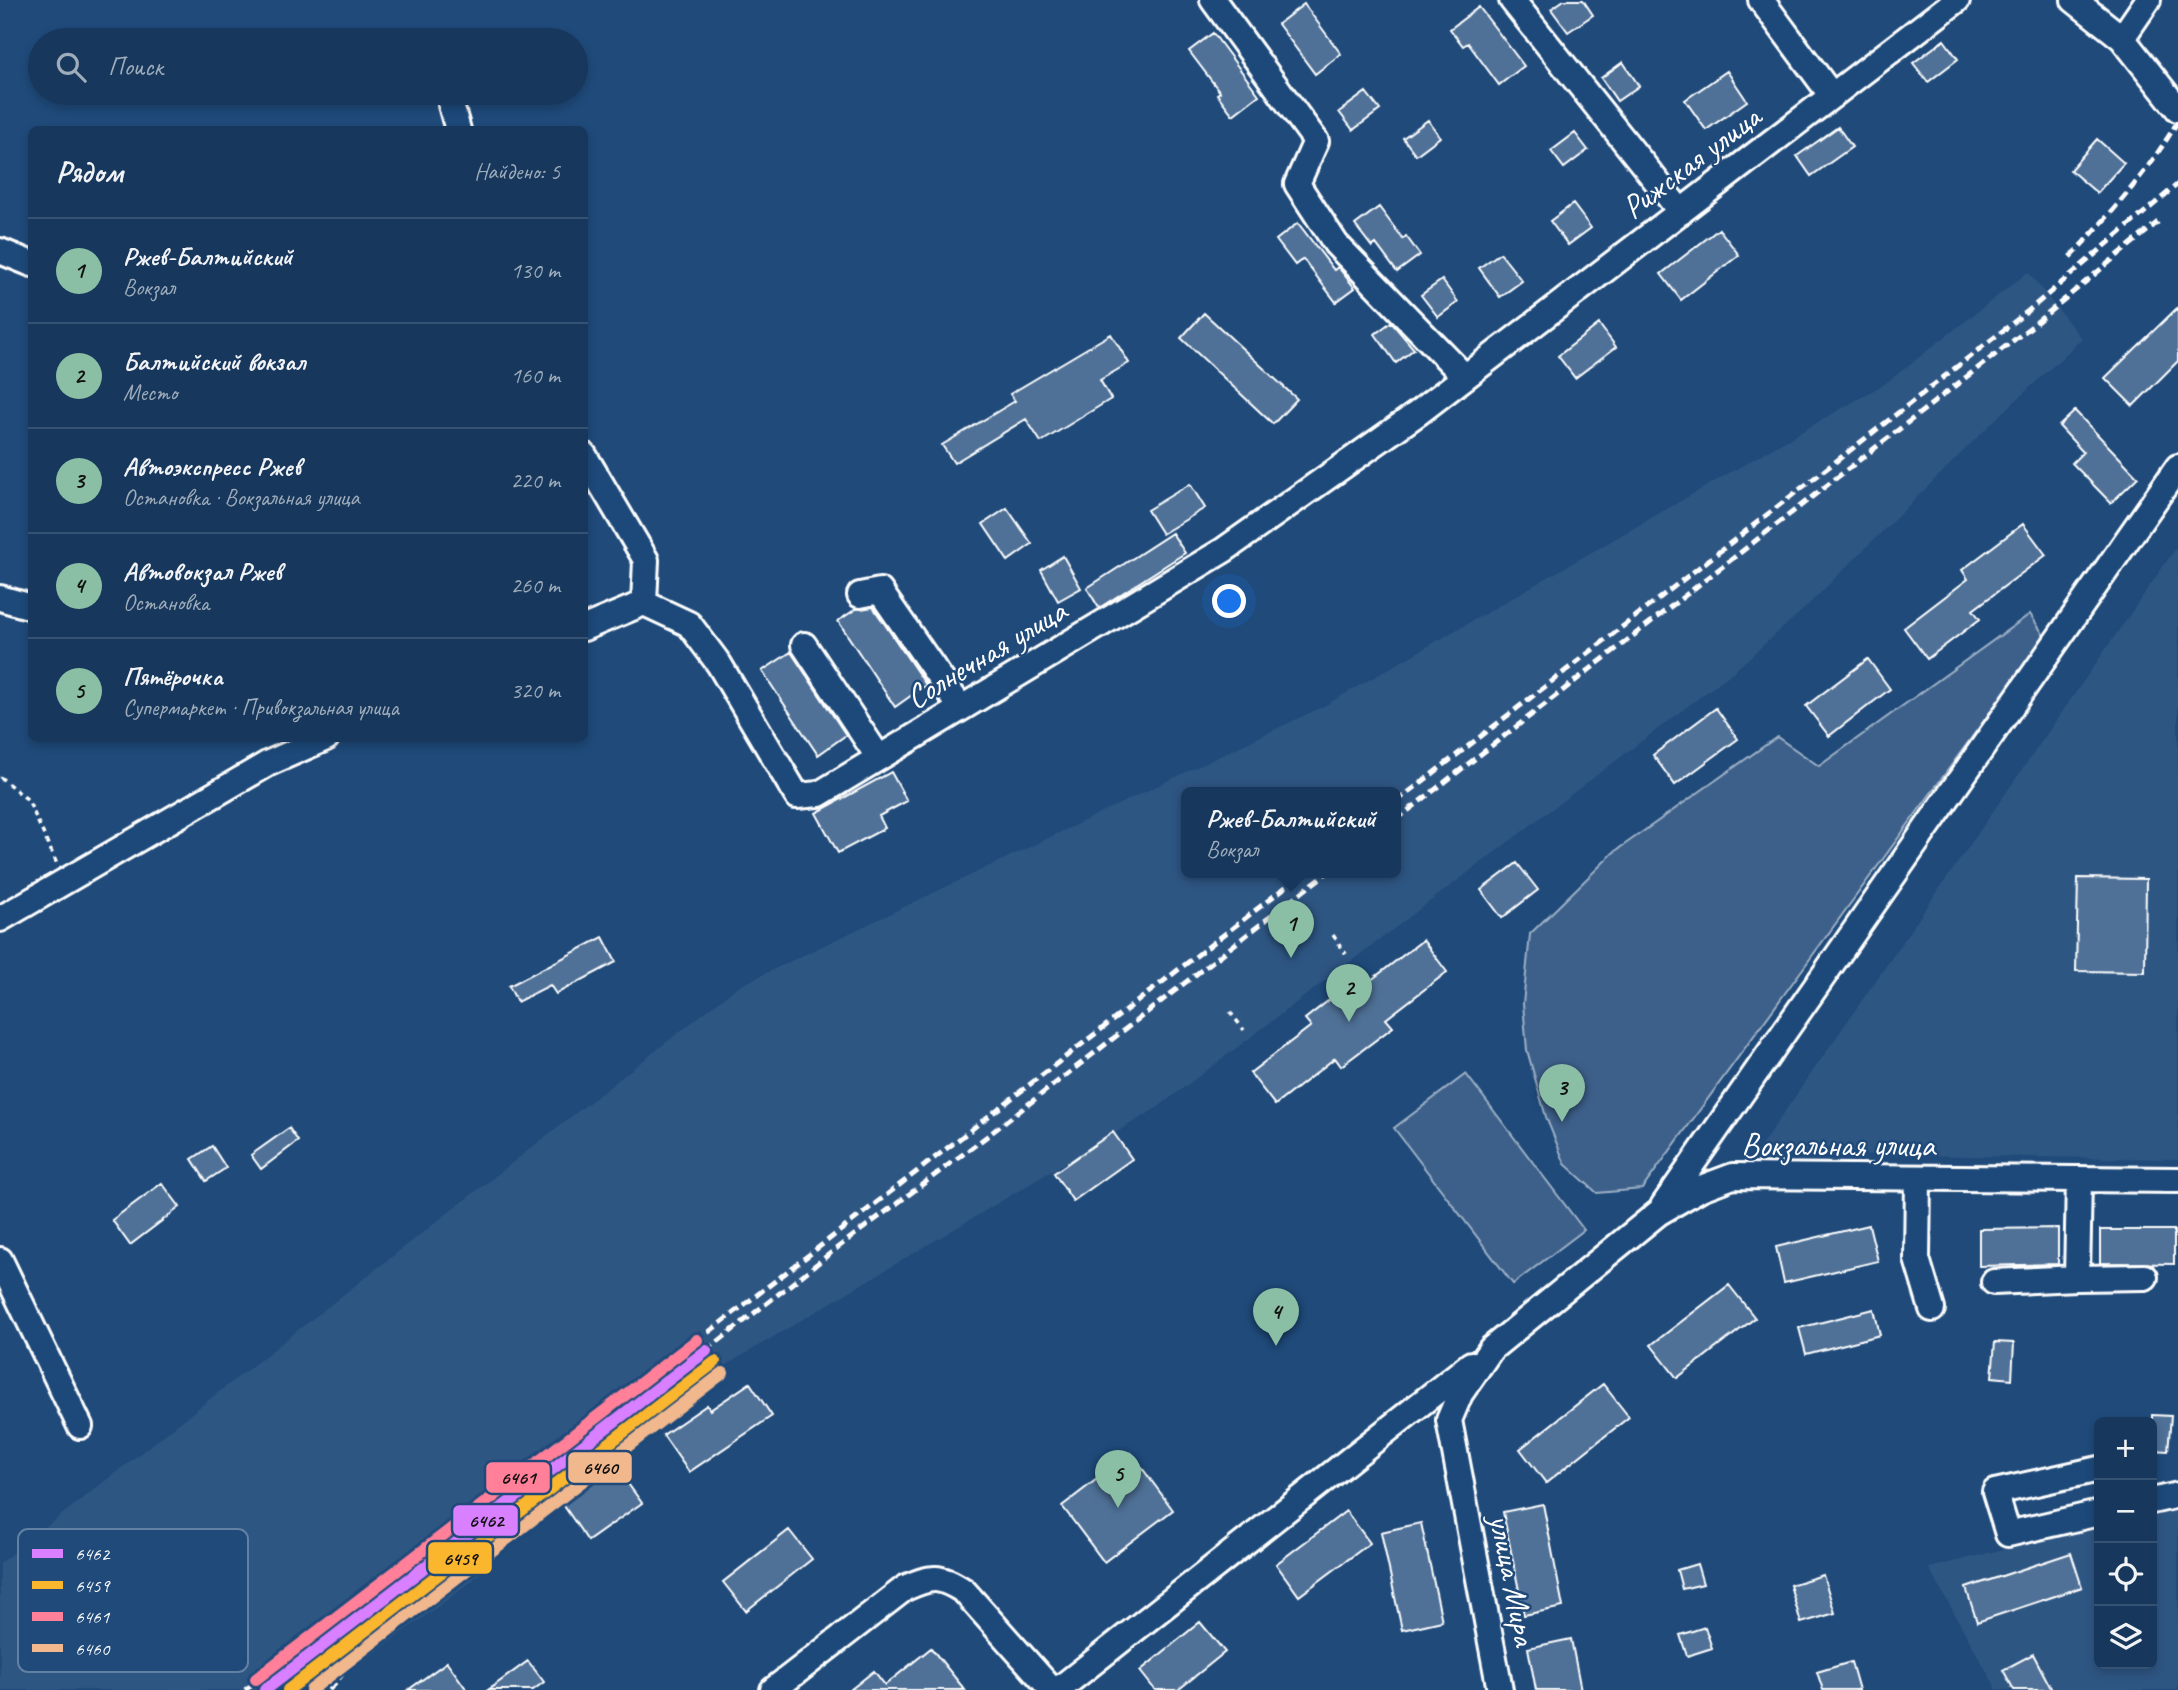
<!DOCTYPE html>
<html lang="ru">
<meta charset="utf-8">
<style>
:root{--surface:#17385c;--page:#244365;--text:#f1f3f6;--muted:#9eacbb;--line:#365272;--accent:#8abfa5}
body{margin:0;font-family:Caveat,sans-serif;background:var(--page);color:var(--text)}
.controls{position:absolute;right:21px;bottom:21px;display:grid;overflow:hidden;border-radius:10px;box-shadow:0 4px 10px #0003}
.controls button{width:63px;height:63px;display:grid;place-items:center;padding:0;border:0;border-bottom:2px solid var(--line);background:var(--surface);color:var(--text);font:35px sans-serif}
.you{position:absolute;left:1230px;top:602px;width:24px;height:24px;margin:-18px;border:5px solid #fff;border-radius:50%;background:#1a73e8;box-shadow:0 0 0 10px #1a73e833}
.badge{display:grid;place-items:center;width:46px;height:46px;border-radius:50%;background:var(--accent);color:#111;font-size:23px;font-weight:700}
.pin{position:absolute;translate:-50% -58px;filter:drop-shadow(0 2px 4px #0008)}
.pin::after{content:'';position:absolute;top:37px;width:24px;height:21px;background:inherit;clip-path:polygon(0 0,100% 0,50% 100%)}
.popup{position:absolute;left:1181px;top:787px;width:220px;height:91px;box-sizing:border-box;display:grid;place-content:center;border-radius:10px;background:var(--surface);filter:drop-shadow(0 2px 5px #0005);font-size:23px;white-space:nowrap;color:var(--muted)}
.popup b{font-size:26px;color:var(--text)}
.popup::after{content:'';position:absolute;left:50%;top:100%;margin-left:-14px;border:14px solid transparent;border-top-color:var(--surface)}
.list{margin:0;padding:0;list-style:none}
h2{display:flex;justify-content:space-between;align-items:center;height:91px;margin:0;padding:0 28px;font-size:30px}
h2 small{font-size:23px;font-weight:400;color:var(--muted)}
.list li{display:grid;grid-template-columns:46px 1fr auto;gap:21px;align-items:center;box-sizing:border-box;height:105px;padding:0 28px;border-top:2px solid var(--line)}
.list b{display:block;font-size:26px;white-space:nowrap}
.list p{margin:0;font-size:23px;white-space:nowrap;color:var(--muted)}
.list em{font-size:23px;font-style:normal;color:var(--muted)}
.icon{flex:none;width:38px;height:38px;fill:none;stroke:currentColor;stroke-width:2;stroke-linecap:round;stroke-linejoin:round}
.map{position:relative;flex:none;width:2178px;height:1690px;overflow:hidden}
.search{position:absolute;background:var(--surface);box-shadow:0 4px 10px #0003;left:28px;top:28px;width:560px;height:77px;display:flex;align-items:center;gap:18px;box-sizing:border-box;padding:0 24px;border-radius:38px;color:var(--muted);font-size:26px}
.panel{position:absolute;background:var(--surface);box-shadow:0 4px 10px #0003;left:28px;top:126px;width:560px;height:616px;border-radius:10px}
.map>svg:first-child{display:block}
</style>
<div class="map">
<svg width="2178" height="1690" viewBox="0 0 2178 1690">
<rect width="100%" height="100%" fill="#1f4a7a"/>
<filter id="ink" filterUnits="userSpaceOnUse"><feTurbulence type="fractalNoise" baseFrequency=".0143" numOctaves="2"/><feDisplacementMap in="SourceGraphic" scale="14" xChannelSelector="R" yChannelSelector="G"/><feConvolveMatrix kernelMatrix="1 2 1 2 8 2 1 2 1" color-interpolation-filters="sRGB"/></filter>
<g filter="url(#ink)">
<path fill="#2e5683" fill-rule="evenodd" d="M2028,272L2082,339L1995,420L1804,609L1733,672L1157,1108L678,1394L468,1584L325,1690H0V1563L737,987L1322,707L1886,383ZM1186,792H1396V872H1186Z
M2178,545V1159L1756,1153Z
M2176,1505L2178,1515V1690H1997L1929,1568L2099,1525V1664H2152V1511Z"/>
<path fill="#3c618b" stroke="#9eb0c5" stroke-width="2" d="M2030,614L2045,637L1642,1189L1597,1193L1565,1164L1546,1117L1527,1050L1523,1004L1530,934L1614,852L1777,737L1819,766Z
M1466,1074L1584,1230L1513,1284L1394,1128Z"/>
<path fill="#507197" stroke="#fff" stroke-width="2" d="M1564,0H1583L1593,15L1568,32L1551,9Z
M1304,4L1341,54L1315,74L1278,24Z
M1479,7L1524,66L1499,85L1468,43L1463,46L1450,29Z
M1213,33L1259,95L1233,115L1217,94L1220,92L1189,51Z
M1944,40L1958,59L1928,82L1913,63Z
M1623,62L1639,86L1617,101L1601,78Z
M1727,71L1747,101L1706,130L1685,100Z
M1366,92L1380,110L1353,130L1339,112Z
M1428,120L1440,137L1416,155L1403,138Z
M1838,127L1852,147L1811,176L1797,156Z
M1575,133L1588,150L1564,168L1551,151Z
M2097,139L2124,163L2097,193L2070,170Z
M1573,204L1591,228L1568,245L1550,221Z
M1379,207L1403,239L1406,236L1420,255L1397,272L1376,244L1372,247L1355,225Z
M1298,223L1334,270L1338,267L1355,288L1336,302L1303,259L1295,265L1276,240Z
M1719,229L1739,255L1681,300L1661,274Z
M1500,253L1522,281L1500,297L1479,268Z
M1442,280L1458,302L1438,317L1421,295Z
M2178,307V361L2133,406L2105,378Z
M1204,313L1297,399L1273,424L1181,338Z
M1391,322L1414,349L1396,363L1375,334Z
M1599,324L1616,347L1575,378L1558,356Z
M1111,334L1129,363L1100,380L1111,399L1041,442L1026,419L954,463L942,445L1015,401L1010,394Z
M2075,411L2138,477L2111,503L2072,463L2083,452L2059,426Z
M1190,484L1205,508L1162,534L1147,510Z
M1007,508L1032,544L1008,561L983,524Z
M2023,524L2046,555L1973,610L1980,619L1927,659L1904,628L1968,579L1962,570Z
M1172,533L1185,553L1099,608L1087,588Z
M1063,556L1081,588L1058,601L1041,570Z
M873,607L926,685L895,707L838,621L856,609Z
M791,652L846,735L818,755L762,671Z
M1868,659L1890,689L1829,736L1806,706Z
M1716,708L1738,739L1675,785L1653,755Z
M891,772L907,801L879,816L885,828L838,853L816,813Z
M1517,863L1538,890L1502,918L1481,890Z
M2078,878L2146,879L2145,972L2076,971Z
M603,937L616,962L556,994L550,985L517,1002L509,986Z
M1423,940L1447,972L1386,1019L1393,1027L1341,1066L1335,1058L1275,1105L1250,1073L1311,1026L1305,1019L1356,979L1362,987Z
M289,1128L298,1141L261,1169L251,1155Z
M1113,1132L1132,1159L1073,1201L1054,1173Z
M212,1146L226,1168L206,1181L192,1159Z
M162,1183L180,1207L130,1245L112,1220Z
M1869,1225L1878,1261L1784,1283L1776,1247Z
M2058,1228V1264L1979,1266V1229Z
M2100,1230H2174V1264L2100,1263Z
M1729,1285L1755,1318L1677,1378L1651,1345Z
M1874,1309L1880,1335L1806,1354L1799,1328Z
M1995,1342L2014,1343L2012,1379L1992,1377Z
M750,1383L772,1416L689,1472L663,1435L707,1405L710,1410Z
M1603,1384L1629,1417L1546,1483L1520,1449Z
M2152,1415L2171,1416L2168,1451L2152,1450Z
M1131,1453L1173,1510L1104,1562L1062,1506Z
M615,1466L642,1503L588,1541L562,1503Z
M1543,1504L1563,1607L1524,1615L1503,1512Z
M1346,1511L1370,1543L1299,1596L1276,1564Z
M1421,1523L1442,1621L1402,1630L1381,1532Z
M789,1530L812,1559L746,1611L723,1582Z
M2071,1553L2082,1587L1977,1622L1966,1588Z
M1697,1564L1703,1584L1682,1589L1677,1570Z
M1823,1575L1835,1613L1801,1623L1790,1585Z
M1200,1622L1225,1652L1178,1690H1155L1140,1671Z
M1705,1627L1712,1648L1687,1656L1680,1635Z
M1571,1639L1581,1690H1536L1528,1648Z
M931,1648L965,1690H850L874,1671L885,1685Z
M2033,1654L2052,1690H2014L2003,1670Z
M528,1661L544,1682L533,1690H488Z
M447,1662L467,1690H408Z
M1851,1662L1859,1690H1823L1817,1672Z"/>
<g fill="none" stroke-linecap="round" stroke-linejoin="round">
<g stroke="#fff" stroke-width="30">
<path id="minor" d="M1213,0L1316,141L1297,184L1336,244L1465,377
M1512,0L1681,212
M1761,0L1832,96
M2074,0L2122,38L2178,109
M2122,38L2148,0
M451,105L458,130
M0,251L32,264
M584,455L646,560L644,603
M860,595L880,591L961,708
M0,598L32,607
M584,628L644,603L689,624L719,664L797,796L819,794L1224,550L1418,413L1957,0
M804,645L879,758
M0,919L269,763L326,738
M1918,1178L1917,1259L1932,1309
M1663,1206L2178,467
M0,1260L80,1426
M2077,1278L2145,1277
M1994,1282L2077,1278L2079,1179
M2099,1469L1995,1492L2008,1534L2099,1513
M2152,1501L2178,1495
M773,1690L905,1588C932,1576 939,1575 964,1591L1052,1690
M1058,1690L1471,1364
M1500,1690L1449,1420L1460,1394L1491,1349L1658,1213L1701,1188L1733,1176L2178,1180"/>
</g>
<path stroke="#fff" stroke-width="3.5" stroke-dasharray="5 5" stroke-linecap="butt" d="M0,777L28,800L57,864
M1333,935L1346,954
M1230,1012L1244,1030"/>
<use href="#minor" stroke="#1f4a7a" stroke-width="24"/>
<path stroke="#fff" stroke-width="5" stroke-dasharray="10 5" stroke-linecap="butt" d="M2070,257C2111,214 2148,172 2178,121
M1396,802L1857,445L2028,311L2178,184
M1396,820L2032,326L2158,222
M706,1351L837,1248L986,1137L1328,872
M245,1690L1305,872
M298,1690L372,1626
M329,1690L451,1546"/>
<g stroke="#1f4a7a" stroke-width="18">
<path id="rail-1" d="M265,1690L706,1351"/>
</g>
<g stroke="#1f4a7a" stroke-width="18">
<path id="rail-2" d="M288,1690L715,1362"/>
</g>
<g stroke="#1f4a7a" stroke-width="18">
<path id="rail-3" d="M256,1679L697,1340"/>
</g>
<g stroke="#1f4a7a" stroke-width="18">
<path id="rail-4" d="M311,1690L723,1373"/>
</g>
<use href="#rail-1" stroke="#d880ff" stroke-width="12"/>
<use href="#rail-2" stroke="#fab62d" stroke-width="12"/>
<use href="#rail-3" stroke="#ff8098" stroke-width="12"/>
<use href="#rail-4" stroke="#f1b78d" stroke-width="12"/>
</g>
</g>
<g text-anchor="middle" dominant-baseline="central" stroke-width="5" stroke-linejoin="round" paint-order="stroke">
<g font-size="33" fill="#fff" stroke="#1f4a7a">
<text transform="translate(1691 162) rotate(-37)">Рижская улица</text>
<text transform="translate(986 654) rotate(-31)">Солнечная улица</text>
<text x="1838" y="1145">Вокзальная улица</text>
<text transform="translate(1513 1580) rotate(79)">улица Мира</text>
</g>
</g>
<rect x="18" y="1529" width="230" height="143" rx="10" fill="#1f4a7a" stroke="#6280a2" stroke-width="2"/>
<rect x="32" y="1549" width="31" height="9" fill="#d880ff"/>
<rect x="32" y="1581" width="31" height="8" fill="#fab62d"/>
<rect x="32" y="1612" width="31" height="9" fill="#ff8098"/>
<rect x="32" y="1644" width="31" height="8" fill="#f1b78d"/>
<g font-size="19" fill="#fff">
<text x="75" y="1560">6462</text>
<text x="75" y="1592">6459</text>
<text x="75" y="1623">6461</text>
<text x="75" y="1655">6460</text>
</g>
<g stroke="#1f4a7a" stroke-width="2.5">
<rect x="567" y="1451" width="66" height="33" rx="7" fill="#f1b78d"/>
<rect x="485" y="1461" width="66" height="33" rx="7" fill="#ff8098"/>
<rect x="452" y="1504" width="67" height="33" rx="7" fill="#d880ff"/>
<rect x="427" y="1541" width="66" height="34" rx="7" fill="#fab62d"/>
</g>
<g font-size="19" text-anchor="middle" font-weight="bold" fill="#111">
<text x="600" y="1474">6460</text>
<text x="518" y="1484">6461</text>
<text x="486" y="1527">6462</text>
<text x="460" y="1565">6459</text>
</g>
</svg>
<div class="controls">
<button>+</button>
<button>−</button>
<button><svg class="icon" aria-label="locate" viewBox="0 0 24 24"><circle cx="12" cy="12" r="6"/><path d="M12 2v4M12 18v4M2 12h4M18 12h4"/></svg></button>
<button><svg class="icon" aria-label="layers" viewBox="0 0 24 24"><path d="M12 4l9 5-9 5-9-5zM3 14l9 5 9-5"/></svg></button>
</div>
<div class="you"></div>
<div class="pin badge" style="left:1291px;top:958px">1</div>
<div class="popup"><b>Ржев-Балтийский</b>Вокзал</div>
<div class="pin badge" style="left:1349px;top:1022px">2</div>
<div class="pin badge" style="left:1562px;top:1122px">3</div>
<div class="pin badge" style="left:1276px;top:1346px">4</div>
<div class="pin badge" style="left:1118px;top:1508px">5</div>
<div class="search"><svg class="icon" aria-label="search" viewBox="0 0 24 24"><circle cx="10" cy="10" r="6"/><path d="M15 15l6 6"/></svg>Поиск</div>
<section class="panel">
<h2>Рядом<small>Найдено: 5</small></h2>
<ul class="list">
<li><span class="badge">1</span><div><b>Ржев-Балтийский</b><p>Вокзал</p></div><em>130 m</em></li>
<li><span class="badge">2</span><div><b>Балтийский вокзал</b><p>Место</p></div><em>160 m</em></li>
<li><span class="badge">3</span><div><b>Автоэкспресс Ржев</b><p>Остановка · Вокзальная улица</p></div><em>220 m</em></li>
<li><span class="badge">4</span><div><b>Автовокзал Ржев</b><p>Остановка</p></div><em>260 m</em></li>
<li><span class="badge">5</span><div><b>Пятёрочка</b><p>Супермаркет · Привокзальная улица</p></div><em>320 m</em></li>
</ul>
</section>
</div>
